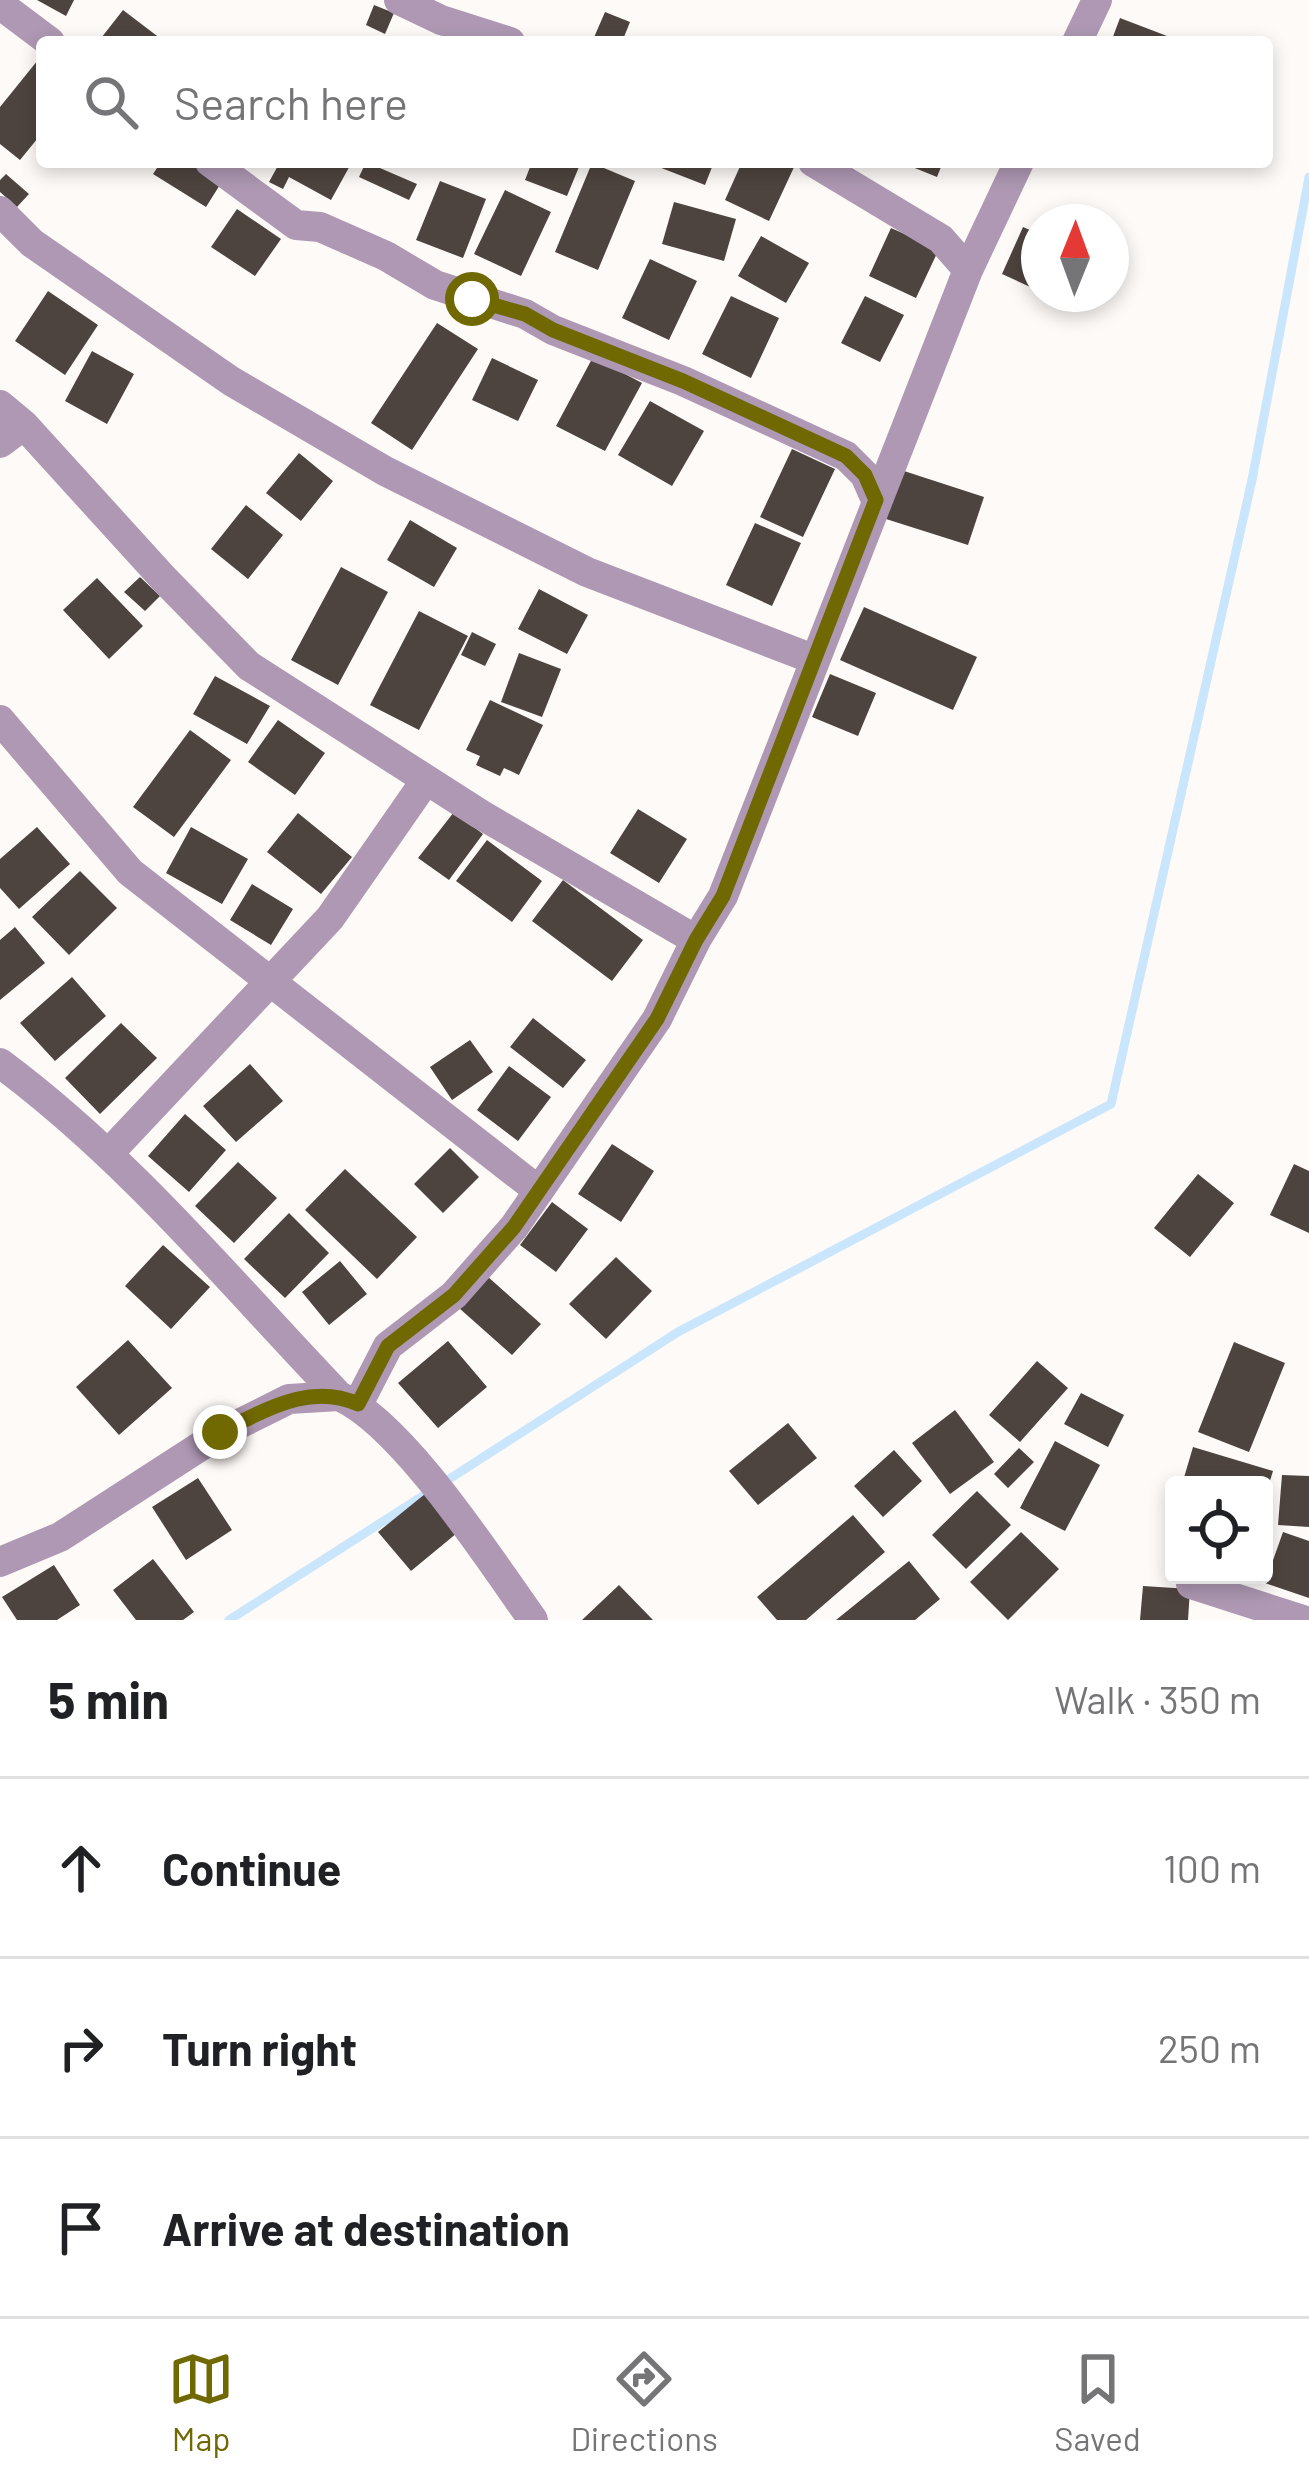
<!DOCTYPE html>
<meta charset="utf-8">
<style>
:root{--surface:#fff;--page:#f6f6f6;--text:#202124;--muted:#757577;--line:#e0e0e0;--accent:#706800}
body{margin:0;font-family:Barlow,sans-serif;background:var(--page);color:var(--text)}
.controls{position:absolute;right:36px;bottom:36px;display:grid;overflow:hidden;border-radius:12px;box-shadow:0 6px 18px #0003}
.controls button{width:108px;height:108px;display:grid;place-items:center;padding:0;border:0;border-bottom:3px solid var(--line);background:var(--surface);color:var(--text);font:60px sans-serif}
.compass{position:absolute;left:1021px;top:204px;width:108px;height:108px;border-radius:50%;background:var(--surface);box-shadow:0 6px 18px #0003;rotate:1deg}
.stop{position:absolute;width:36px;height:36px;margin:-27px;border:9px solid #706800;border-radius:50%;background:#fff}
.stop.end{background:#706800;border-color:#fff;box-shadow:0 3px 12px #0008}
.list{margin:0;padding:0;list-style:none}
h2{display:flex;justify-content:space-between;align-items:center;height:156px;margin:0;padding:0 48px;font-size:51px}
h2 small{font-size:39px;font-weight:400;color:var(--muted)}
.list li{display:grid;grid-template-columns:78px 1fr auto;gap:36px;align-items:center;box-sizing:border-box;height:180px;padding:0 48px;border-top:3px solid var(--line)}
.list b{display:block;font-size:45px;white-space:nowrap}
.list em{font-size:39px;font-style:normal;color:var(--muted)}
.icon{flex:none;width:66px;height:66px;fill:none;stroke:currentColor;stroke-width:2;stroke-linecap:round;stroke-linejoin:round}
.map{position:relative;flex:none;width:1309px;height:1620px;overflow:hidden}
.search{position:absolute;background:var(--surface);box-shadow:0 6px 18px #0003;left:36px;right:36px;top:36px;height:132px;display:flex;align-items:center;gap:30px;box-sizing:border-box;padding:0 42px;border-radius:12px;color:var(--muted);font-size:45px}
.sheet{height:696px;background:var(--surface)}
nav{display:flex;justify-content:space-around;align-items:center;box-sizing:border-box;height:168px;border-top:3px solid var(--line);background:var(--surface);font-size:33px;color:var(--muted)}
nav a{display:grid;justify-items:center;gap:6px}
nav .on{color:var(--accent)}
.map>svg:first-child{display:block}
</style>
<div class="map">
<svg width="1309" height="1620" viewBox="0 0 1309 1620">
<rect width="100%" height="100%" fill="#fefaf7"/>
<g fill="none" stroke-linecap="round" stroke-linejoin="round">
<path stroke="#cae6fd" stroke-width="9" d="M443,1483L678,1332L1111,1104L1252,480L1309,177
M229,1620L429,1492"/>
</g>
<path fill="#4e443f" d="M37,0H74L66,16Z
M374,5L394,13L385,34L366,25Z
M123,10L165,42H98Z
M605,12L630,22L622,42H592Z
M1120,18L1167,36L1164,42H1111Z
M42,55V133L20,160L0,144V107Z
M161,162H195L223,180L206,207L153,174Z
M280,162H352L331,200L289,177L283,189L269,182Z
M366,162L417,184L409,200L359,177Z
M532,162H581L567,196L525,180Z
M646,162H714L705,185Z
M742,162L795,165L769,221L725,200Z
M900,162H943L937,177Z
M592,163L635,181L598,270L555,252Z
M6,174L29,194L17,207L0,192V180Z
M440,181L486,199L463,258L416,240Z
M505,190L551,212L521,276L474,254Z
M674,202L736,219L724,261L662,244Z
M237,209L281,239L255,276L211,247Z
M1023,227L1039,234V291L1002,274Z
M891,228L939,249L916,298L869,276Z
M761,236L809,263L786,303L738,276Z
M650,259L697,281L669,340L622,318Z
M48,291L98,325L65,375L15,341Z
M731,296L779,318L751,378L702,354Z
M865,296L904,315L880,362L841,343Z
M437,323L478,349L412,450L371,423Z
M92,351L134,374L107,424L65,401Z
M593,357L642,383L605,451L556,426Z
M492,358L538,380L518,421L472,400Z
M650,401L704,431L672,486L618,455Z
M792,449L835,469L803,537L760,517Z
M299,453L333,481L301,521L266,493Z
M901,470L984,497L968,545L886,519Z
M246,505L283,535L248,579L211,549Z
M410,520L457,548L434,587L387,560Z
M755,523L801,543L772,606L726,585Z
M341,567L388,592L338,685L291,660Z
M140,577L160,596L145,611L124,592Z
M97,578L143,626L109,659L63,610Z
M539,589L588,615L567,654L518,629Z
M864,607L977,657L953,710L840,660Z
M419,611L468,636L419,730L370,705Z
M472,632L496,644L485,666L461,655Z
M519,653L561,669L542,717L501,702Z
M830,674L876,693L858,736L812,717Z
M215,676L270,706L247,744L193,714Z
M490,700L543,725L519,775L504,768L500,776L476,765L480,756L466,750Z
M278,720L325,753L295,795L248,762Z
M190,730L231,760L174,837L133,807Z
M638,809L687,839L659,883L610,853Z
M454,812L483,834L449,880L418,858Z
M298,813L352,857L321,894L267,852Z
M37,827L70,864L19,909L0,888V859Z
M191,827L248,859L222,904L166,873Z
M487,840L542,881L512,922L456,881Z
M80,871L117,908L69,955L32,917Z
M563,880L643,940L612,981L532,921Z
M252,884L293,909L271,945L230,920Z
M15,927L45,963L0,1000V940Z
M72,977L106,1016L55,1061L20,1023Z
M533,1018L586,1060L563,1088L510,1047Z
M121,1023L157,1058L100,1114L65,1078Z
M470,1040L493,1072L452,1100L430,1067Z
M250,1064L283,1101L236,1142L203,1106Z
M509,1066L551,1097L518,1141L477,1110Z
M185,1114L226,1150L189,1192L148,1156Z
M612,1144L654,1171L621,1222L578,1194Z
M450,1148L479,1177L443,1213L414,1184Z
M238,1162L277,1198L234,1243L195,1206Z
M1294,1164L1309,1171V1233L1270,1215Z
M345,1169L417,1237L377,1279L305,1210Z
M1198,1174L1234,1203L1190,1257L1154,1228Z
M552,1202L588,1229L556,1272L520,1245Z
M289,1213L329,1253L285,1298L244,1259Z
M163,1245L210,1287L171,1329L125,1286Z
M616,1257L652,1291L606,1339L569,1304Z
M340,1261L367,1294L329,1325L302,1292Z
M487,1276L541,1324L512,1355L459,1308Z
M128,1340L172,1388L119,1435L76,1387Z
M448,1341L487,1387L438,1428L398,1383Z
M1234,1342L1285,1363L1249,1452L1198,1432Z
M1037,1361L1068,1388L1020,1442L989,1415Z
M1081,1393L1124,1415L1108,1447L1064,1424Z
M955,1410L994,1462L950,1494L912,1443Z
M788,1423L817,1458L758,1505L729,1471Z
M1055,1441L1100,1465L1065,1531L1020,1508Z
M1193,1447L1273,1471L1265,1497L1264,1485H1197L1183,1481Z
M1019,1448L1034,1462L1008,1488L994,1474Z
M894,1450L922,1481L883,1517L854,1486Z
M1282,1475L1309,1476V1527L1278,1525Z
M198,1478L232,1530L186,1560L152,1507Z
M977,1491L1011,1525L966,1569L932,1535Z
M425,1494L457,1533L411,1571L378,1532Z
M853,1515L885,1552L806,1620H777L757,1597Z
M1021,1532L1059,1569L1008,1620L970,1582Z
M1283,1532L1309,1541V1598L1265,1583Z
M153,1559L194,1612L183,1620H136L113,1590Z
M909,1561L940,1599L915,1620H836Z
M54,1565L80,1605L57,1620H17L2,1597Z
M619,1585L653,1620H582Z
M1143,1586L1190,1589L1188,1620H1140Z"/>
<g fill="none" stroke-linecap="round" stroke-linejoin="round">
<path stroke="#ae98b3" stroke-width="30" d="M399,0L441,20L510,42
M6,9L50,42
M1077,42L1097,0
M210,162L296,225L320,227L386,256L435,285L525,314L553,330L683,381L846,456L865,475L876,500
M813,162L941,239L968,270
M0,211L32,243L231,381L385,471L587,572L813,659
M0,405L24,425L164,579L249,666L480,814L696,940
M0,443L24,425
M0,720L130,872L539,1191
M0,1063C128,1158 229,1281 339,1396C403,1424 490,1560 533,1620
M109,1153L330,918L426,780
M358,1404L388,1346L454,1295L514,1227L657,1019L696,940L723,896L968,270L1019,162
M0,1562L60,1537L221,1433L289,1399L339,1396
M1191,1584L1303,1620"/>
</g>
<g fill="none" stroke-linecap="round" stroke-linejoin="round">
<path stroke="#706800" stroke-width="15" d="M220,1432C265,1411 309,1382 358,1404L388,1346L454,1295L514,1227L657,1019L696,940L723,896L876,500L865,475L846,456L683,381L553,330L525,314L472,299"/>
</g>
</svg>
<div class="controls">
<button><svg class="icon" aria-label="locate" viewBox="0 0 24 24"><circle cx="12" cy="12" r="6"/><path d="M12 2v4M12 18v4M2 12h4M18 12h4"/></svg></button>
</div>
<svg class="compass" viewBox="-18 -18 36 36"><path d="M0-13l5 13h-10z" fill="#e53935"/><path d="M0 13l5-13h-10z" fill="#757577"/></svg>
<div class="stop" style="left:472px;top:299px"></div>
<div class="stop end" style="left:220px;top:1432px"></div>
<div class="search"><svg class="icon" aria-label="search" viewBox="0 0 24 24"><circle cx="10" cy="10" r="6"/><path d="M15 15l6 6"/></svg>Search here</div>
</div>
<section class="sheet">
<h2>5 min<small>Walk · 350 m</small></h2>
<ul class="list">
<li><svg class="icon" aria-label="ahead" viewBox="0 0 24 24"><path d="M12 20V5M6 11l6-6 6 6"/></svg><div><b>Continue</b></div><em>100 m</em></li>
<li><svg class="icon" aria-label="right" viewBox="0 0 24 24"><path d="M7 20v-9h11M14 6l5 5-5 5"/></svg><div><b>Turn right</b></div><em>250 m</em></li>
<li><svg class="icon" aria-label="arrive" viewBox="0 0 24 24"><path d="M6 21V4h12l-3 4 3 4H6"/></svg><div><b>Arrive at destination</b></div></li>
</ul>
</section>
<nav>
<a class="on"><svg class="icon" aria-label="map" viewBox="0 0 24 24"><path d="M3 6l6-2 6 2 6-2v14l-6 2-6-2-6 2zM9 4v14M15 6v14"/></svg>Map</a>
<a><svg class="icon" aria-label="directions" viewBox="0 0 24 24"><path d="M12 3l9 9-9 9-9-9zM9 14v-3h6M13 9l2 2-2 2"/></svg>Directions</a>
<a><svg class="icon" aria-label="saved" viewBox="0 0 24 24"><path d="M7 4h10v16l-5-4-5 4z"/></svg>Saved</a>
</nav>
